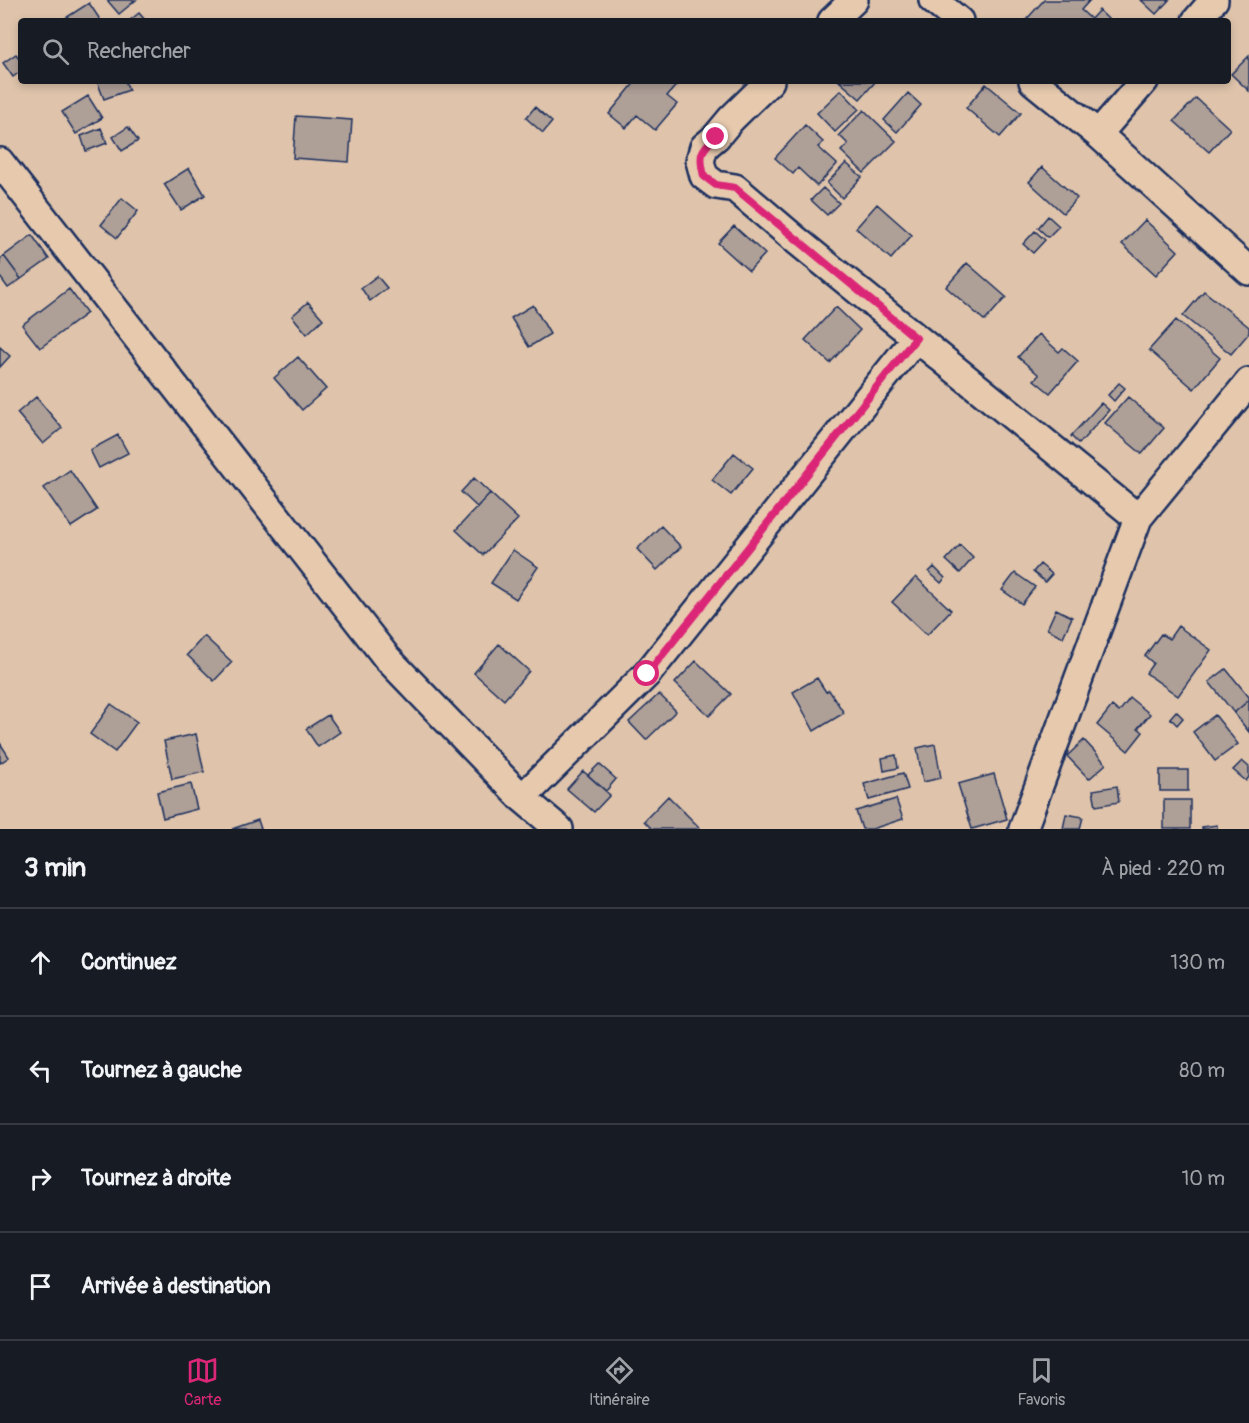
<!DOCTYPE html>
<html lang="fr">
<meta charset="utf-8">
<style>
:root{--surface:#171b24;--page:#20242c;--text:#f1f3f6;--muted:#9ea1a6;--line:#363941;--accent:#db2777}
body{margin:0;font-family:Pangolin,sans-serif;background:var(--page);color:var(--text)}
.stop{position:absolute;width:18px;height:18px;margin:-14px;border:4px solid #db2777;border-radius:50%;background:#fff}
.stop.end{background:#db2777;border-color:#fff;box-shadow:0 2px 6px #0008}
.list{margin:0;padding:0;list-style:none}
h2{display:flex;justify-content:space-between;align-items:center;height:78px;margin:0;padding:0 24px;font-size:26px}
h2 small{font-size:20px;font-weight:400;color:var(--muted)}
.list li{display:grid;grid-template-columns:39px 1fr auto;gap:18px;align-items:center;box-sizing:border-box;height:108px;padding:0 24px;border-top:2px solid var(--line)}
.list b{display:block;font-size:22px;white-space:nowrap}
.list em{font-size:20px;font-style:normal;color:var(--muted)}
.icon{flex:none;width:33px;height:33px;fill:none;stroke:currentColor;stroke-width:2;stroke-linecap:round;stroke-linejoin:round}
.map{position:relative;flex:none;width:1249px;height:829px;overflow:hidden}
.search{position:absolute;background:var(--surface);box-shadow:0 3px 9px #0003;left:18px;right:18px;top:18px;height:66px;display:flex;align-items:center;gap:15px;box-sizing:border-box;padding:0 21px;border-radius:6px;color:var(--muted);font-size:22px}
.sheet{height:510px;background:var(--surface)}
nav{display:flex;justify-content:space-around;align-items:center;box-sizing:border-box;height:84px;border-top:2px solid var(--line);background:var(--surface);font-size:16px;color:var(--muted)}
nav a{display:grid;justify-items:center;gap:3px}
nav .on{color:var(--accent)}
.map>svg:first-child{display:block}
</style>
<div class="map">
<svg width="1249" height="829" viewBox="0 0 1249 829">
<rect width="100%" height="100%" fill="#dfc4ab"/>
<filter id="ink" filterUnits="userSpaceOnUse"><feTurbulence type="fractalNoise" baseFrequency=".0167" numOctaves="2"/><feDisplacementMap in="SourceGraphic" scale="12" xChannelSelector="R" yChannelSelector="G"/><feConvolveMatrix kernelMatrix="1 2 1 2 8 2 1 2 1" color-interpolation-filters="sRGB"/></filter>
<g filter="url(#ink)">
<path fill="#ae9f97" stroke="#1b2f5e" stroke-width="1.5" d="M107,0H136L119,14Z
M1044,0H1090L1081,10L1091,19L1099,10L1110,21H1025Z
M1141,0H1169L1156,14Z
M89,3L101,21H61Z
M139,13L146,21H129Z
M16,54L21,61V71L13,77L3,63Z
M1249,56V91L1231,74Z
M97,81H125L129,90L104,99Z
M636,81H680L667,96L677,104L655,130L637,115L626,128L609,114Z
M839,81H876L860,99Z
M986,84L1021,113L1000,137L966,108Z
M841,90L859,109L835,132L817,113Z
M908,93L921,105L897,132L884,120Z
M88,96L102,118L76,134L62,112Z
M1196,98L1230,129L1209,152L1174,121Z
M535,107L552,122L543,133L526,118Z
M864,110L896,141L864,173L841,151L848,144L839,135Z
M296,116L352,120L349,162L293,158Z
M805,125L823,142L818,147L837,164L817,186L798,168L793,174L775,158Z
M128,127L138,141L122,151L113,137Z
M101,128L107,143L86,151L81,136Z
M846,163L862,177L842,198L827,183Z
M1042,167L1077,198L1063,213L1029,182Z
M189,168L205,195L181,210L164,184Z
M823,188L839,203L827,215L811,200Z
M122,198L138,211L117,238L101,225Z
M877,204L912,235L891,259L856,228Z
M1048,216L1059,226L1048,237L1038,228Z
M1145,220L1178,251L1156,275L1122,244Z
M734,226L765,254L749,271L718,243Z
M1035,231L1045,240L1033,253L1023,244Z
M32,235L49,259L21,279L4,256Z
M4,256L21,279L8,288L0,277V259Z
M967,263L1006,297L985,321L946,287Z
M377,276L387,288L370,301L361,288Z
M69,289L87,313L40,348L22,325Z
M1204,291L1249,327V333L1231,354L1183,316Z
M308,302L323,319L307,334L292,316Z
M533,305L550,334L529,347L511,318Z
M836,307L860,330L830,363L805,340Z
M1176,320L1220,358L1194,389L1149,350Z
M1039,334L1059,352L1063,348L1078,361L1050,393L1034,380L1039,375L1018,357Z
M0,347L10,356L0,367Z
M298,357L326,389L302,410L274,378Z
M1119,383L1125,388L1114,401L1108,395Z
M36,397L62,428L43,444L17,413Z
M1128,397L1164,428L1142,454L1105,423Z
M1101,403L1109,410L1079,444L1071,436Z
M118,435L128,453L99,468L90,450Z
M734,453L753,468L731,495L712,480Z
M70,470L97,510L71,527L44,488Z
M474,478L490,493L477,507L461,492Z
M490,493L518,519L483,555L456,530Z
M661,526L681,547L657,570L637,549Z
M960,545L973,558L960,573L946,560Z
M513,550L538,567L516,599L491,583Z
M1040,564L1052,574L1045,582L1033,572Z
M934,567L945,578L941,583L929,572Z
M1015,573L1035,587L1022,604L1002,590Z
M916,577L951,610L927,635L892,602Z
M1056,609L1072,617L1063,637L1047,629Z
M1178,626L1211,650L1178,696L1146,673L1153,663L1145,656L1161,634L1169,639Z
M204,636L232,662L214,681L187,655Z
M499,644L529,671L504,700L474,673Z
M696,661L731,694L709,716L675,683Z
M1226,669L1249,697V700L1234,713L1209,682Z
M817,678L826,692L829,690L844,713L814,731L793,692Z
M659,694L676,711L646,740L629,722Z
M1130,698L1150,714L1138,728L1143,732L1128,751L1097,725L1112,706L1119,712Z
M1249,700V732L1234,713Z
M111,704L137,722L115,752L90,734Z
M1176,711L1183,718L1177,725L1170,718Z
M328,715L340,732L318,747L306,729Z
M1215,715L1238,744L1215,761L1193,732Z
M196,734L204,772L172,779L164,741Z
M1084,740L1106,764L1089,779L1067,756Z
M0,743L9,757L0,763Z
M935,744L941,778L923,782L917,748Z
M896,755L898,768L884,771L882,758Z
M1242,761L1249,767V777L1246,781L1233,770Z
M599,764L616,779L606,791L588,775Z
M1160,770H1188V791H1160Z
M583,771L610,795L594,812L567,789Z
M903,773L908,789L869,800L864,784Z
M994,774L1007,819L972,829L958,784Z
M191,784L197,809L163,818L157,792Z
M1117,786L1119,802L1096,806L1093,790Z
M668,796L700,828V829H652L644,821Z
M896,799L903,819L872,829H862L856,811Z
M1164,800H1190V829H1164Z
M1066,814L1083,817L1080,829H1063Z
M258,820L261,829H232Z
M1217,825V829H1202V827Z"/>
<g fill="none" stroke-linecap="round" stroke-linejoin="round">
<g stroke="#1b2f5e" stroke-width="32">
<path id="street" d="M933,0L959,21
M832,21L854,0
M1196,21L1214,0
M770,81L731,119L716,137L704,147L700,161L704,176L716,185L735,188L796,240L1138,518
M1033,81L1098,134L1249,271
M1098,134L1144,81
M0,162L387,658L522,798L559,829
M522,798L647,674L916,338
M1023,829L1138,518L1249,382"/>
</g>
<use href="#street" stroke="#e7caae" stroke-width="27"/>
</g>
</g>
<g fill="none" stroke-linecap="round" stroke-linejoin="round" filter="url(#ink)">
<path stroke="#db2777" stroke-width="8" d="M647,674L916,338L735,188L716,185L704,176C699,155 700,150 716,137"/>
</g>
</svg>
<div class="stop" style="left:647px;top:674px"></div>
<div class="stop end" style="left:716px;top:137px"></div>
<div class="search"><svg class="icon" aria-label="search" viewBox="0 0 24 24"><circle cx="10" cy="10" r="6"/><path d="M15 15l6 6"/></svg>Rechercher</div>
</div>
<section class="sheet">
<h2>3 min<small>À pied · 220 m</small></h2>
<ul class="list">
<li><svg class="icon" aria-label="ahead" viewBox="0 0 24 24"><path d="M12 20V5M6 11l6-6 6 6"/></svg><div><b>Continuez</b></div><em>130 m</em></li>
<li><svg class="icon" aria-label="left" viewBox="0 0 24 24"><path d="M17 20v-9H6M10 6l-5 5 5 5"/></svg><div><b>Tournez à gauche</b></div><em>80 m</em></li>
<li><svg class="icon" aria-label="right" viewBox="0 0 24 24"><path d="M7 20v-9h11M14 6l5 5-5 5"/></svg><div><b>Tournez à droite</b></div><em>10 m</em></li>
<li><svg class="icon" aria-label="arrive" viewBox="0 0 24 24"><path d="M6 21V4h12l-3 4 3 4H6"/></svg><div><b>Arrivée à destination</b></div></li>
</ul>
</section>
<nav>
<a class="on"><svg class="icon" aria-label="map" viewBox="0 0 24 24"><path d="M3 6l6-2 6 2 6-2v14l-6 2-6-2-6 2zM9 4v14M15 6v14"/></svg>Carte</a>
<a><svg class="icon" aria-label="directions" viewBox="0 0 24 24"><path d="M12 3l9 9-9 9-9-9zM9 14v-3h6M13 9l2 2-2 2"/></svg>Itinéraire</a>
<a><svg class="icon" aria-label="saved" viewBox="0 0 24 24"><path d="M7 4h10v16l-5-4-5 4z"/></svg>Favoris</a>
</nav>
